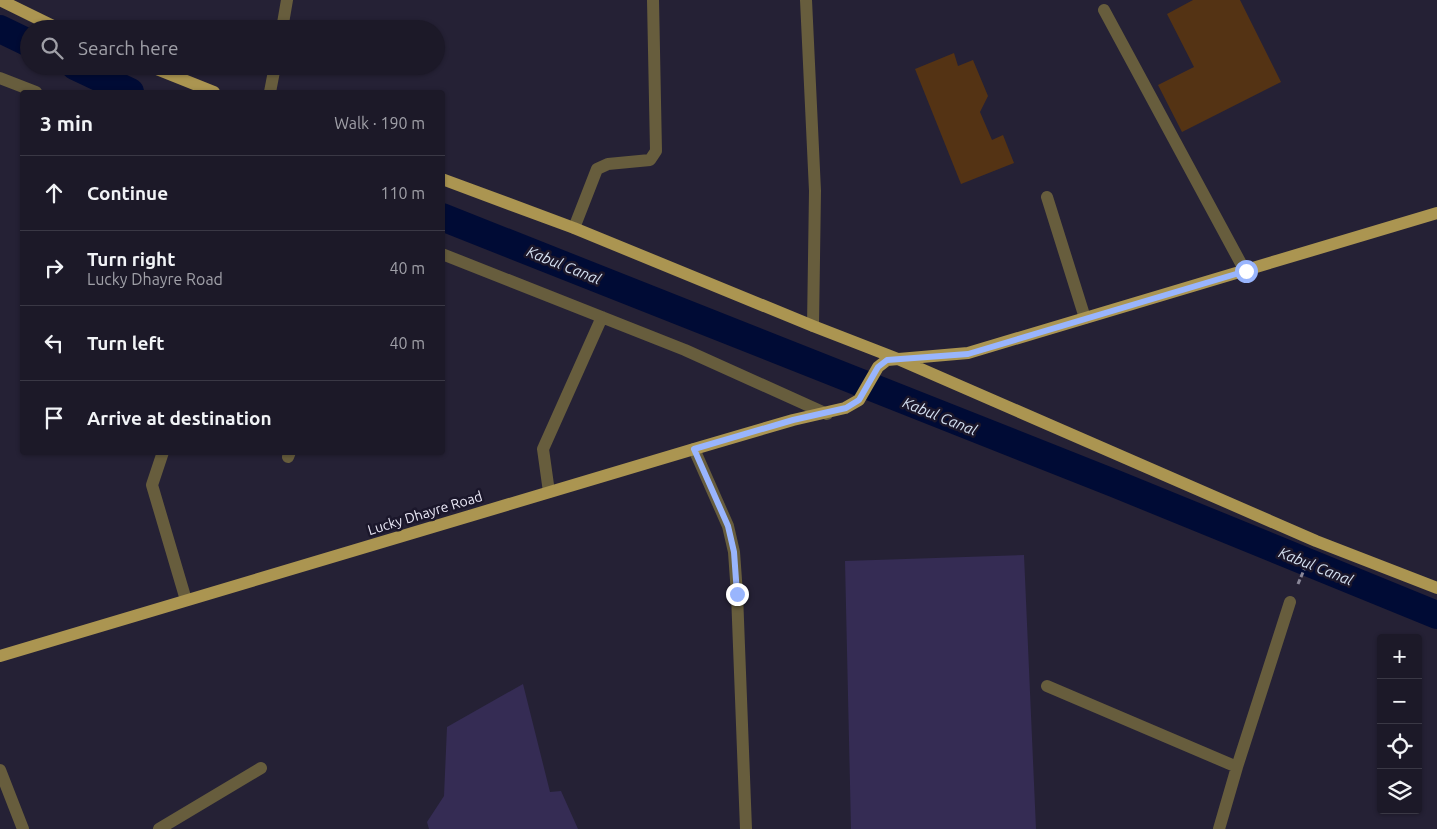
<!DOCTYPE html>
<meta charset="utf-8">
<style>
:root{--surface:#1c1928;--page:#252230;--text:#f1f3f6;--muted:#a0a0a8;--line:#3a3845}
body{margin:0;font-family:Ubuntu,sans-serif;background:var(--page);color:var(--text)}
.controls{position:absolute;right:15px;bottom:15px;display:grid;overflow:hidden;border-radius:5px;box-shadow:0 1px 4px #0004}
.controls button{width:45px;height:45px;display:grid;place-items:center;padding:0;border:0;border-bottom:1px solid var(--line);background:var(--surface);color:var(--text);font:25px sans-serif}
.stop{position:absolute;width:15px;height:15px;margin:-11px;border:4px solid #99b5fd;border-radius:50%;background:#fff}
.stop.end{background:#99b5fd;border-color:#fff;box-shadow:0 1px 5px #0008}
.list{margin:0;padding:0;list-style:none}
h2{display:flex;justify-content:space-between;align-items:center;height:65px;margin:0;padding:0 20px;font-size:21px}
h2 small{font-size:16px;font-weight:400;color:var(--muted)}
.list li{display:grid;grid-template-columns:32px 1fr auto;gap:15px;align-items:center;box-sizing:border-box;height:75px;padding:0 20px;border-top:1px solid var(--line)}
.list b{display:block;font-size:19px;white-space:nowrap}
.list p{margin:0;font-size:16px;white-space:nowrap;color:var(--muted)}
.list em{font-size:16px;font-style:normal;color:var(--muted)}
.icon{flex:none;width:28px;height:28px;fill:none;stroke:currentColor;stroke-width:2;stroke-linecap:round;stroke-linejoin:round}
.map{position:relative;flex:none;width:1437px;height:829px;overflow:hidden}
.search{position:absolute;background:var(--surface);box-shadow:0 1px 4px #0004;left:20px;top:20px;width:425px;height:55px;display:flex;align-items:center;gap:12px;box-sizing:border-box;padding:0 18px;border-radius:28px;color:var(--muted);font-size:19px}
.panel{position:absolute;background:var(--surface);box-shadow:0 1px 4px #0004;left:20px;top:90px;width:425px;height:365px;border-radius:5px}
.map>svg:first-child{display:block}
</style>
<div class="map">
<svg width="1437" height="829" viewBox="0 0 1437 829">
<rect width="100%" height="100%" fill="#252135"/>
<path fill="#352c54" d="M1024,555L1036,829H851L845,561Z
M523,684L550,792L561,791L578,829H429L427,822L444,796L447,727Z"/>
<g fill="none" stroke-linecap="round" stroke-linejoin="round">
<path stroke="#000b35" stroke-width="28" d="M0,29L29,43
M75,66L130,92
M442,217L1116,484L1437,615"/>
</g>
<path fill="#543314" d="M1193,0H1240L1281,82L1182,132L1158,85L1194,67L1167,14Z
M954,53L958,66L973,60L988,96L980,112L992,140L1003,135L1014,163L961,184L915,69Z"/>
<g fill="none" stroke-linecap="round" stroke-linejoin="round">
<path stroke="#8a8798" stroke-width="3" stroke-dasharray="5 2.5" stroke-linecap="butt" d="M1298,584L1309,558"/>
<path stroke="#675d3d" stroke-width="12" d="M806,0L815,191L813,326
M1104,10L1245,271
M282,29L287,0
M0,78L36,92
M270,92L275,66
M1047,197L1085,318
M574,228L597,169L608,164L650,160L656,151L653,0
M442,254L685,350L827,414
M694,449L728,526L734,552L737,594L746,829
M163,452L152,485L186,600
M288,457L290,452
M549,492L543,449L602,317
M1047,686L1237,767
M0,770L23,829
M159,829L261,768
M1219,829L1237,767L1290,602"/>
<path stroke="#ab9551" stroke-width="12" d="M0,0L59,29
M149,66L214,92
M442,179L574,228L813,326L898,359L1316,541L1437,588
M0,656L694,449L793,420L845,408L859,400L878,367L887,360L968,353L1437,213"/>
</g>
<g fill="none" stroke-linecap="round" stroke-linejoin="round">
<path stroke="#99b5fd" stroke-width="6" d="M737,594L734,552L728,526L694,449L793,420L846,408L859,400L878,367L887,360L968,354L1246,271"/>
</g>
<g text-anchor="middle" dominant-baseline="central" stroke-width="5" stroke-linejoin="round" paint-order="stroke">
<g font-size="14" fill="#eceaf8" stroke="#1b172b">
<text transform="translate(425 513) rotate(-17)">Lucky Dhayre Road</text>
</g>
<g font-size="15" font-style="italic" fill="#d6e2f3" stroke="#1b172b">
<text transform="translate(564 265) rotate(22)">Kabul Canal</text>
<text transform="translate(940 416) rotate(22)">Kabul Canal</text>
<text transform="translate(1316 566) rotate(22)">Kabul Canal</text>
</g>
</g>
</svg>
<div class="controls">
<button>+</button>
<button>−</button>
<button><svg class="icon" aria-label="locate" viewBox="0 0 24 24"><circle cx="12" cy="12" r="6"/><path d="M12 2v4M12 18v4M2 12h4M18 12h4"/></svg></button>
<button><svg class="icon" aria-label="layers" viewBox="0 0 24 24"><path d="M12 4l9 5-9 5-9-5zM3 14l9 5 9-5"/></svg></button>
</div>
<div class="stop" style="left:1246px;top:271px"></div>
<div class="stop end" style="left:737px;top:594px"></div>
<div class="search"><svg class="icon" aria-label="search" viewBox="0 0 24 24"><circle cx="10" cy="10" r="6"/><path d="M15 15l6 6"/></svg>Search here</div>
<section class="panel">
<h2>3 min<small>Walk · 190 m</small></h2>
<ul class="list">
<li><svg class="icon" aria-label="ahead" viewBox="0 0 24 24"><path d="M12 20V5M6 11l6-6 6 6"/></svg><div><b>Continue</b></div><em>110 m</em></li>
<li><svg class="icon" aria-label="right" viewBox="0 0 24 24"><path d="M7 20v-9h11M14 6l5 5-5 5"/></svg><div><b>Turn right</b><p>Lucky Dhayre Road</p></div><em>40 m</em></li>
<li><svg class="icon" aria-label="left" viewBox="0 0 24 24"><path d="M17 20v-9H6M10 6l-5 5 5 5"/></svg><div><b>Turn left</b></div><em>40 m</em></li>
<li><svg class="icon" aria-label="arrive" viewBox="0 0 24 24"><path d="M6 21V4h12l-3 4 3 4H6"/></svg><div><b>Arrive at destination</b></div></li>
</ul>
</section>
</div>
